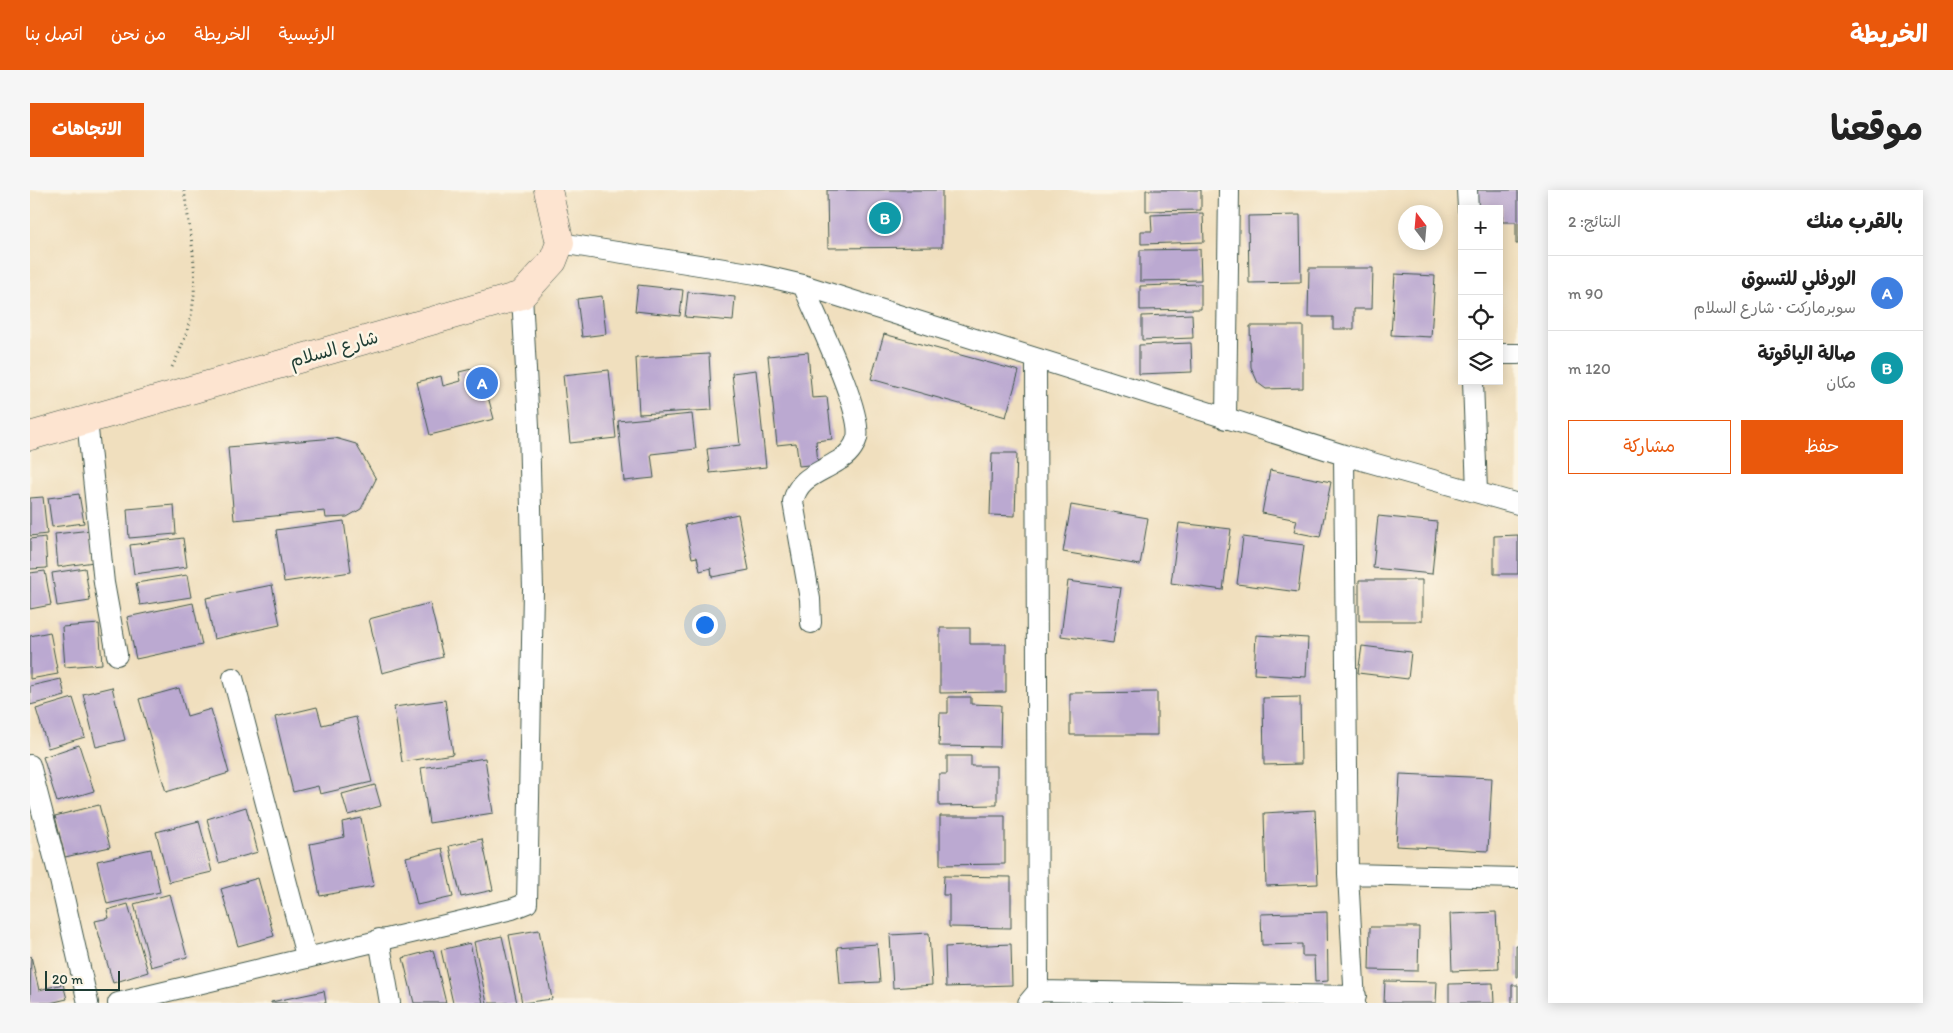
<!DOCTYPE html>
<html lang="ar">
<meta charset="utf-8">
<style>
:root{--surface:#fff;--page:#f6f6f6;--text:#222;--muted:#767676;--line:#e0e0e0;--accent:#ea580c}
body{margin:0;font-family:Itim,"Playpen Sans Arabic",sans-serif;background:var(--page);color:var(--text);direction:rtl}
.controls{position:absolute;right:15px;top:15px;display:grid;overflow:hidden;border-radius:0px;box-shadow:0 2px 12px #0003}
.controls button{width:45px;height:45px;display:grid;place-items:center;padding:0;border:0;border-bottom:1px solid var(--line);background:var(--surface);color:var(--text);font:25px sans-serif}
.compass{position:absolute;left:1368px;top:15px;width:45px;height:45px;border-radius:50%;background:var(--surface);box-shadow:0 2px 12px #0003;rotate:344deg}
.scale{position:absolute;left:15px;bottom:12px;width:75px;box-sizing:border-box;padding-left:5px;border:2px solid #1f3d34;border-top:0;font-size:14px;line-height:18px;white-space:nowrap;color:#1f3d34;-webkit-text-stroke:4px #fcf5e5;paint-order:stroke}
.you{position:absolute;left:674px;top:434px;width:18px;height:18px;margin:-12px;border:4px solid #fff;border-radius:50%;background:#1a73e8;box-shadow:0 0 0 8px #1a73e833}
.badge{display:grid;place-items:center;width:32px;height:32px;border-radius:50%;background:var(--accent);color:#fff;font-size:16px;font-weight:700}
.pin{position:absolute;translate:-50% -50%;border:2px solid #fff;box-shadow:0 1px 5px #0006}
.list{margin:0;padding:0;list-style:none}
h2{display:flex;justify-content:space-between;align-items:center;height:65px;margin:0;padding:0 20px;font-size:21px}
h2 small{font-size:16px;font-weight:400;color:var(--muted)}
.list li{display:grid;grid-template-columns:32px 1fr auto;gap:15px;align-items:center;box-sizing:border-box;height:75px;padding:0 20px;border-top:1px solid var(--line)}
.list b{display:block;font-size:19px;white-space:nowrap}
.list p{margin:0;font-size:16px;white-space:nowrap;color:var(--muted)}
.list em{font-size:16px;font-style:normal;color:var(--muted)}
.actions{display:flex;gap:10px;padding:15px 20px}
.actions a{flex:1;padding:11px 0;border:1px solid var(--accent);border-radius:0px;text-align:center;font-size:18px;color:var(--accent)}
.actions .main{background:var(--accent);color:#fff}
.icon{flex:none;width:28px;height:28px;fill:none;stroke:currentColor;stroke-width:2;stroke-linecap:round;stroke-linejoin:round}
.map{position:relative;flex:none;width:1488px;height:813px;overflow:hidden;direction:ltr;border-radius:0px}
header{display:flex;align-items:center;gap:30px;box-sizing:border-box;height:70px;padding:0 25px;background:var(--accent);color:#fff}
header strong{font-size:24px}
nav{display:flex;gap:28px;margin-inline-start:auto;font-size:18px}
.intro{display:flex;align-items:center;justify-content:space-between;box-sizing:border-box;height:120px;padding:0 30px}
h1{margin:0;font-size:35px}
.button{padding:12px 22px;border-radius:0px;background:var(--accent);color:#fff;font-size:18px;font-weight:700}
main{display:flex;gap:30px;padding:0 30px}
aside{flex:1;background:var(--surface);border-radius:0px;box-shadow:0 2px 12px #0003}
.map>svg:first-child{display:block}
</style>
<header>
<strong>الخريطة</strong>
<nav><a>الرئيسية</a><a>الخريطة</a><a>من نحن</a><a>اتصل بنا</a></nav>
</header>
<div class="intro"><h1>موقعنا</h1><a class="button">الاتجاهات</a></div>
<main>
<aside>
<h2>بالقرب منك<small>النتائج: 2</small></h2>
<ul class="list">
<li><span class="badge" style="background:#3f7fe0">A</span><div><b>الورفلي للتسوق</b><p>سوبرماركت · شارع السلام</p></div><em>90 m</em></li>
<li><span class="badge" style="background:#0f9aa8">B</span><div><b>صالة الياقوتة</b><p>مكان</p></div><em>120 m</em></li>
</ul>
<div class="actions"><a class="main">حفظ</a><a>مشاركة</a></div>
</aside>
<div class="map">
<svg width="1488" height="813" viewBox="0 0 1488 813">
<rect width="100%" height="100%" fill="#fcf5e5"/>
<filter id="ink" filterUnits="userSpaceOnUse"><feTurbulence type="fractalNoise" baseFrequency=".02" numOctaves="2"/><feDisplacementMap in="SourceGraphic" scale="10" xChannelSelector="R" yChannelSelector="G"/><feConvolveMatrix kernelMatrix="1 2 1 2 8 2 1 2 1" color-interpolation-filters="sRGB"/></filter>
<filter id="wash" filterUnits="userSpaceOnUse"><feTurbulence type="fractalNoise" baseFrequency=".0096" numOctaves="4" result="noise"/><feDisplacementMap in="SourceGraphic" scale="20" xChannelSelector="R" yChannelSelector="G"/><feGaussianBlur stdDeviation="1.12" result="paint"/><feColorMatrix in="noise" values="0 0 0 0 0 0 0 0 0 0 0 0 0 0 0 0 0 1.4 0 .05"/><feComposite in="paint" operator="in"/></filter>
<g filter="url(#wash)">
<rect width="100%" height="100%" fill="#f0dfbe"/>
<g id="blocks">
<path fill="#bba9d1" d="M797,0H912V57L798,58Z
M1116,0H1171V20L1116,21Z
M1445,0H1488V54H1486V32H1472V17H1445Z
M1173,23L1174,52L1111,54V41H1122L1121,25Z
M1270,25L1271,92L1219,93L1218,26Z
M1170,59L1171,90L1110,91V60Z
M1279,78H1343L1342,119H1324V139H1303V127H1278Z
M1365,84L1405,86L1401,147L1361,145Z
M1171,94V119L1110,120V96Z
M608,95L653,100L650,126L605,121Z
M658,102L705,107L703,131L655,127Z
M572,106L576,144L552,147L547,109Z
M1162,124L1163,148L1112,150V126Z
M1220,136H1273V198L1236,199L1228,193L1221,177Z
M854,144L989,181L976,227L841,189Z
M1161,153L1162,182L1109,184V155Z
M778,162L782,208L797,207L802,249L786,251L788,274L769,276L766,253L747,255L738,166Z
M679,164L682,220L609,224L606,168Z
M450,177L464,229L400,245L387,192L411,186L413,196L431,191L429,182Z
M579,180L586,248L540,253L533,185Z
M726,180L736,277L680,283L677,259L710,255L702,183Z
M662,224L666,259L621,264L624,288L594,291L588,231Z
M305,248L326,254L346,289L331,319L317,327L296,328L295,321L204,330L198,257Z
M962,263H987L985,326L960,325Z
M1240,280L1301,292L1290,347L1264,342L1267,330L1232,323Z
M49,304L54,333L22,337L18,308Z
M13,307L17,344L0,346V308Z
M144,315L146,344L99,348L97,319Z
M1041,315L1118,328L1110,375L1033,362Z
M708,324L719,380L682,387L681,378L670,381L667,367L662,368L655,335Z
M1348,326L1407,332L1402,384L1343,378Z
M314,331L321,382L254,392L246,340Z
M1149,333L1201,339L1193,400L1141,393Z
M61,340L64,372L28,377L25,344Z
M1488,345V384H1464V346Z
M15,347L17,378L0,379V349Z
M1213,347L1274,355L1268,402L1207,394Z
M153,348L157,377L104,384L100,355Z
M55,378L60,411L27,416L22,383Z
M15,381L21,415L0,419V383Z
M157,385L161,407L110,415L106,393Z
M1329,390H1392V431H1329Z
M1038,391L1091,398L1083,453L1031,446Z
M242,395L250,435L184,449L176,408Z
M163,413L172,455L106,469L97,427Z
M400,413L413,467L352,483L339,429Z
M69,434L72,474L35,477L32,437Z
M910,438H940V454H976V502L910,503Z
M20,442L28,484L0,489V446Z
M1226,445L1278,448L1276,487L1224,484Z
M1332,456L1381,462L1378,489L1328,483Z
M31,489L35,506L0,515V496Z
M82,497L95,550L66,557L53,504Z
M149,498L157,526L181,519L199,583L136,602L109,509Z
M1127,502V545H1040V503Z
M918,507H941V514L971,515L970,557L909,556L910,523H918Z
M1270,507L1271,574L1234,575L1233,508Z
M43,508L55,547L18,558L6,519Z
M415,510L423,564L372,572L364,517Z
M287,517L292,535L326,527L342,592L290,604L288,596L263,602L245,527Z
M49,555L64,601L27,612L13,567Z
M917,566H941V576H967V615L909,616V584H917Z
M455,568L463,623L399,633L391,578Z
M1370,584L1462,588L1458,661L1366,656Z
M345,595L351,616L318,625L312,604Z
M69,615L80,657L35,667L25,626Z
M216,617L228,662L189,673L177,629Z
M1285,620L1288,694L1236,696L1234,623Z
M910,626H975V674L910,675Z
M331,628L344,696L290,706L280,654L314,647L312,632Z
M169,631L182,682L139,692L126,642Z
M452,649L463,700L431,707L419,656Z
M412,658L423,707L387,715L376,667Z
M121,659L130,702L77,714L67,671Z
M914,686L981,687V738L919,737V705H913Z
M228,688L244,746L208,756L191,699Z
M140,704L157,767L121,777L104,714Z
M98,714L118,782L83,793L65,731L79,728L77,720Z
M1297,722L1298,791L1285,792L1284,766H1272V754L1232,755L1231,724Z
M1466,722L1469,779L1422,781L1420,724Z
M1340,737H1389L1388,781L1339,780Z
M509,740L522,809L492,813L479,745Z
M899,743L902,795L863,798L860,745Z
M472,746L487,813H457L444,752Z
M440,753L453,813H423L411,760Z
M847,754L850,792L810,794L807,757Z
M981,754L982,795L916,797L915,757Z
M1486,756H1488V787H1486Z
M403,760L416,813H384L373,768Z
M1,766L9,800L33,794L37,809L20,813H0Z
M1355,791L1407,792L1406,813H1354Z
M1463,793L1464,813H1419V794Z
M1482,795H1488V813H1482Z
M294,801L296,813H241V812Z"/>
</g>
</g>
<g filter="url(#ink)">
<use href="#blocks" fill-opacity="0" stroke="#3e5549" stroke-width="1"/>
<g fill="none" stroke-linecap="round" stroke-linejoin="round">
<g stroke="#3e5549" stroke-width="22">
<path id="minor" d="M1437,0L1438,19
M530,53L726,84L773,95L1314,265L1488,314
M773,95C785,125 833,221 827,248C824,258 817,266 808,271C788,284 768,287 763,312L780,409L781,433
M1469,164H1488
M1443,191L1447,302
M1196,229L1199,0
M57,230L74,393L87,465
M1314,265L1318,684L1325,813
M203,488L276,766
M0,575L30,690L58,813
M1318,684L1488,688
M349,749L360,813
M1008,801L1326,806
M88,813L482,719L497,713L503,400L499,236L492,105
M998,813L1008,801L1006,169"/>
</g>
<g stroke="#3e5549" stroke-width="29">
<path id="secondary" d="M0,246L492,105L523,71L530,53L518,0"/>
</g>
<path stroke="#3e5549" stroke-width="3" stroke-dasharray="1 4" stroke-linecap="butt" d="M142,177C176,112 164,69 154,0"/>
<use href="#minor" stroke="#fff" stroke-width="20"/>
<use href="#secondary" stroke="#fde4d0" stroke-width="28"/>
</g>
</g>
<g text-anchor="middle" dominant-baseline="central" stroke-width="5" stroke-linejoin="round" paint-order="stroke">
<g font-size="18" fill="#1f3d34" stroke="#fcf5e5">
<text transform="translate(304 159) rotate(-16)">شارع السلام</text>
</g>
</g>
</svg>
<div class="controls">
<button>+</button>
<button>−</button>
<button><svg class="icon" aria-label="locate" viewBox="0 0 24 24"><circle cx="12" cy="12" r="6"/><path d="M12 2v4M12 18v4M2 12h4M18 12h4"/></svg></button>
<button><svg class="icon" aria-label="layers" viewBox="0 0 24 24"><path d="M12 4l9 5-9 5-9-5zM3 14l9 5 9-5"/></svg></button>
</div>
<svg class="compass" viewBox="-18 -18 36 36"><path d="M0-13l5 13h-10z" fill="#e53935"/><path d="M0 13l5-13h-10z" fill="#767676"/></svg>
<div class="scale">20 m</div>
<div class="you"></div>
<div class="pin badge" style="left:452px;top:193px;background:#3f7fe0">A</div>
<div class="pin badge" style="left:855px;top:28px;background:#0f9aa8">B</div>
</div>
</main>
